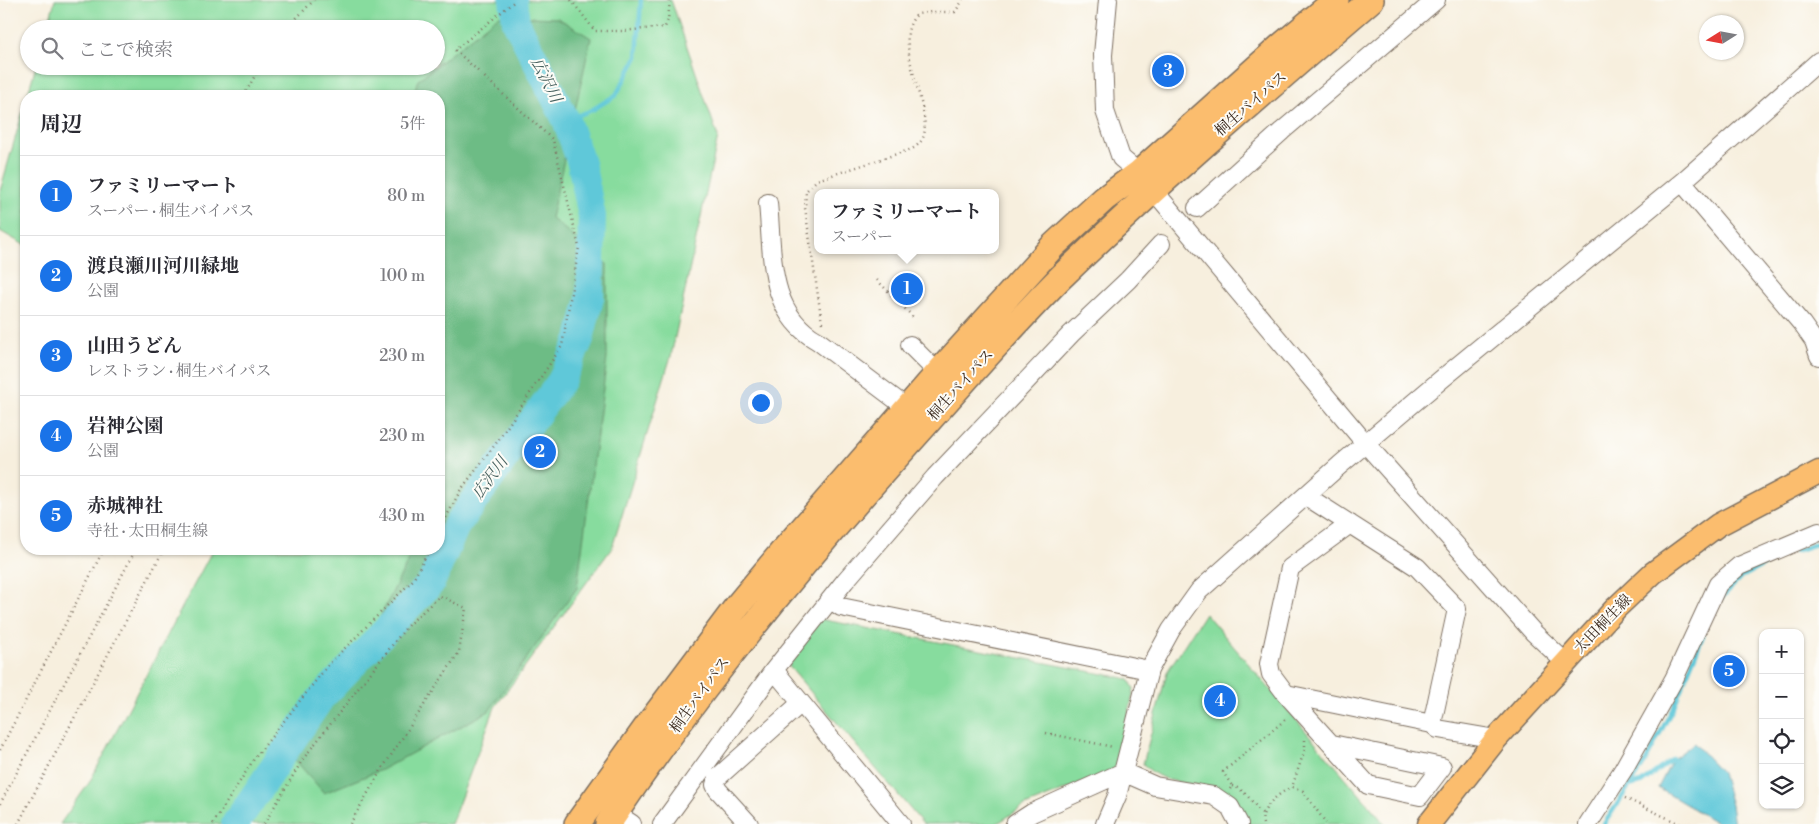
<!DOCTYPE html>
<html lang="ja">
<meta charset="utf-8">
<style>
:root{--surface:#fff;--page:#f7f7f7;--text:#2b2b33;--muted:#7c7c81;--line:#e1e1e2;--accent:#1a73e8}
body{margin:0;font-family:"Libre Bodoni","Noto Serif JP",serif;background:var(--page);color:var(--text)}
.controls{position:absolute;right:15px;bottom:15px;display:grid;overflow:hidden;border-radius:10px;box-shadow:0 1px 4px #0004}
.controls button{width:45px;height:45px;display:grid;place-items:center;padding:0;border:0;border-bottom:1px solid var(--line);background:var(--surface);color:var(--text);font:25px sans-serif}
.compass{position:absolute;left:1699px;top:15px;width:45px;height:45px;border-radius:50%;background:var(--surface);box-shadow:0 1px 4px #0004;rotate:259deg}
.you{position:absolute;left:760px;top:402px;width:18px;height:18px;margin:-12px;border:4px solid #fff;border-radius:50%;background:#1a73e8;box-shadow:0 0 0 8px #1a73e833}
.badge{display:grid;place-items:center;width:32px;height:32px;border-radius:50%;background:var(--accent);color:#fff;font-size:16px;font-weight:700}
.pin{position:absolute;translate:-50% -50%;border:2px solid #fff;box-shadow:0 1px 5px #0006}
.popup{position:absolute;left:814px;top:189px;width:185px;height:65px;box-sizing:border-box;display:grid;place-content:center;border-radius:10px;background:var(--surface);filter:drop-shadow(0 1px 4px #0005);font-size:16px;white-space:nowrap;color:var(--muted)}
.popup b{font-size:19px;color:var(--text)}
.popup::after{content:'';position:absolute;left:50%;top:100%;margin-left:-10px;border:10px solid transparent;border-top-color:var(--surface)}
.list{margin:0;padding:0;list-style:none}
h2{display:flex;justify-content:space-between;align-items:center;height:65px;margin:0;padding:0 20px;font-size:21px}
h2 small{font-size:16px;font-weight:400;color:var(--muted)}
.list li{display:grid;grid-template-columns:32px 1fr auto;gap:15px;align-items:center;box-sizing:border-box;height:80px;padding:0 20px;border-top:1px solid var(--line)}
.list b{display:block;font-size:19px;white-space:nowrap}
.list p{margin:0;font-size:16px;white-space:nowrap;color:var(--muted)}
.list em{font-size:16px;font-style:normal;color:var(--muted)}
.icon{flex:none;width:28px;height:28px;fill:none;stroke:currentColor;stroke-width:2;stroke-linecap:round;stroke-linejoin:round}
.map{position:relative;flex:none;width:1819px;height:824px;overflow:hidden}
.search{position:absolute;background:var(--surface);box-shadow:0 1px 4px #0004;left:20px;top:20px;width:425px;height:55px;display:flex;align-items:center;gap:12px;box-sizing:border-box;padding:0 18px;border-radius:28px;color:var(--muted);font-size:19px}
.panel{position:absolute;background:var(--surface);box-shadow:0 1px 4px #0004;left:20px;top:90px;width:425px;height:465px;border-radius:20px}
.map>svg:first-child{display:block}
</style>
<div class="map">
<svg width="1819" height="824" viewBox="0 0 1819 824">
<rect width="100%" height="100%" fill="#fdfcf7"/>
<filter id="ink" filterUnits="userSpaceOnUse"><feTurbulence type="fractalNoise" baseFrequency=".02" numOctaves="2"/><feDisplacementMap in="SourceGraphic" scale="10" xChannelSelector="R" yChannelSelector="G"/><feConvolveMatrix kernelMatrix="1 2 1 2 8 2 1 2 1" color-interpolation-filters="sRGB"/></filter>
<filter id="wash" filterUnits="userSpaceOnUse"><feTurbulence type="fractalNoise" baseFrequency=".0096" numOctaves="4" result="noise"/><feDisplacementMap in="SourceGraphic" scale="20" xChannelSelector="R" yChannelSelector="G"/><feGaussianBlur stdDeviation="1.12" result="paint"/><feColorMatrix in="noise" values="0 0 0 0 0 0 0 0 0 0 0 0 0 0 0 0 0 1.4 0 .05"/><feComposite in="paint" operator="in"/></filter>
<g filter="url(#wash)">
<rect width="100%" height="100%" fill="#f7efde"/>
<path fill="#87dc9e" stroke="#61835e" d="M55,0H671L718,137L671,356L612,548L495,707L451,824H60L89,783L213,549H439V96H27L36,66H436V29H47Z
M26,100V246L0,231V191Z
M1205,613L1385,824H1249C1219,764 1178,800 1143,764L1167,672Z
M820,619L1129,679L1134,689L1118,764L1112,771L1025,806L996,824H923L787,664Z"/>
<path fill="#6dbc85" stroke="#547352" d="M498,16L558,18L591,38L551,218L607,264V358L577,588L489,711L381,770L324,793L289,753L344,689L414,549H439V96H413L418,80Z"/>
<path fill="#5ec8d9" stroke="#4c797c" d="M1694,743L1722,773L1731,805L1734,824H1719L1658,788L1673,759Z"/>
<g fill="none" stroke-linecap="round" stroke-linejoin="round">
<path stroke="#5ec8d9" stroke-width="4.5" d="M566,120L592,110L616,95L637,57L641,0
M1795,551L1819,543
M1717,603L1740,578L1767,563
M1629,786L1641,783L1673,759L1675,762
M1604,824L1645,762L1674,706L1703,636"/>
<path stroke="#5ec8d9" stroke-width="28" d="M235,824L321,698L431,583L456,526L561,381L580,339L590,298L592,216L581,163L566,120L516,22L513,0"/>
</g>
</g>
<g filter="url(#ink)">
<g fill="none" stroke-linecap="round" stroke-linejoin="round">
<g stroke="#7d6f61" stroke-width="20">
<path id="minor" d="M1108,0L1103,55L1105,111L1121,158L1139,173L1366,444L1534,633L1566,663
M1682,182L1802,324L1814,341L1819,356
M768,203C773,253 767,313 818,341L907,408
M1197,208L1282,131L1436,0
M910,345L938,373
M1306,496L1417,567L1457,609L1432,724L1286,694L1271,674L1269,664L1290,568L1350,524
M831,600L841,607L1149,670
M774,670L901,824
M1286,694L1368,785L1420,796L1442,767L1332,744
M1432,724L1438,729L1496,739
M1123,772L1155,786L1214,796L1230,807L1239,824
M615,813L632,824
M662,824L774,670L845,581L935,477L1071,334L1128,280L1161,244
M749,824L718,790L715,785L717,778L801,703
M1015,824L1032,813L1123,772
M1105,824L1117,796L1149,670L1171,630L1199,591L1340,465L1443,378L1682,182L1819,61
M1588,824L1623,770L1674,679L1718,584L1739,566L1819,532"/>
</g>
<g stroke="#7d6f61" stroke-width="25">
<path id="major" d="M1429,824L1496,739L1616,608L1653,573L1718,525L1819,472"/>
</g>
<g stroke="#7d6f61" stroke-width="28">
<path id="highway" d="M577,824L648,725L738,605L783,551L938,373L1053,246L1104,199L1139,173L1281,46L1336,0
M608,824C703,682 810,552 925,425C969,376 1012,326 1059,279C1159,182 1265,91 1371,0"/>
</g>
<path stroke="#7d6f61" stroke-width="2.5" stroke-dasharray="1 4" stroke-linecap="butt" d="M571,0L595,31H622L665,27L668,20L670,0
M286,29L314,0
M244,96L260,66
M877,280L914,318
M822,323L805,208L806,191L817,180L912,149C917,146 922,142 924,135C931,104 889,36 918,14L931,12H955L963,0
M439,531L460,491L497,442L562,346L579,247L553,140L455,50L516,0
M1046,733L1113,747
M1305,740V749L1292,787L1303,791L1326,823
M0,750L104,549
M1232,786C1246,789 1253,805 1263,814
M1230,789L1232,786L1223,772L1286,719
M1625,798L1680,824
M0,804L136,549
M18,824L164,549
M213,824L254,759L329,664L413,580L430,549
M264,824L303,759L408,625L440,596L466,608L459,652L380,772L350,824
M1263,824C1259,808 1279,793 1292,787"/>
<use href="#minor" stroke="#fff" stroke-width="18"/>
<use href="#major" stroke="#fbbd6e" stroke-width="22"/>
<use href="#highway" stroke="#fbbd6e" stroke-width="25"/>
</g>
</g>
<g text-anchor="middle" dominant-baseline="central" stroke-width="4" stroke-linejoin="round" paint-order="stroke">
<g font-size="15" fill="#3b2a1e" stroke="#fdfcf7">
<text transform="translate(1251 104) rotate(-41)">桐生バイパス</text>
<text transform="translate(961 385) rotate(-48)">桐生バイパス</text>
<text transform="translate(1603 624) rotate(-46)">太田桐生線</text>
<text transform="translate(700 695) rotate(-54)">桐生バイパス</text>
</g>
<g font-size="16" font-style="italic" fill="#47615f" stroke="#fdfcf7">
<text transform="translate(546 80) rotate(63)">広沢川</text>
<text transform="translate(490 478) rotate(-54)">広沢川</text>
</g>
</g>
</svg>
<div class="controls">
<button>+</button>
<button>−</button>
<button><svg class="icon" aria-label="locate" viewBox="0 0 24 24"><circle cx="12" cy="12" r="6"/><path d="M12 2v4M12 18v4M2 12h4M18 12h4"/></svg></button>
<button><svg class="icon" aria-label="layers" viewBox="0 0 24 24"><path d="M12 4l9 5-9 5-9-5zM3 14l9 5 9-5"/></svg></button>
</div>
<svg class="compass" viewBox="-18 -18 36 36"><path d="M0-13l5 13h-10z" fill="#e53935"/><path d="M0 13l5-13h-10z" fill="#7c7c81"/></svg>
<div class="you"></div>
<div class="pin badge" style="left:907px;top:289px">1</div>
<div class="popup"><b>ファミリーマート</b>スーパー</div>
<div class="pin badge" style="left:540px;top:452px">2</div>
<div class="pin badge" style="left:1168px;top:71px">3</div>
<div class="pin badge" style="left:1220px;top:701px">4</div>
<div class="pin badge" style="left:1729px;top:671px">5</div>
<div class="search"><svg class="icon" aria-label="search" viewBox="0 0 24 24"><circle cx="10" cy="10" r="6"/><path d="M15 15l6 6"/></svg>ここで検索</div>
<section class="panel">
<h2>周辺<small>5件</small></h2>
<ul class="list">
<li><span class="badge">1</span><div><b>ファミリーマート</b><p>スーパー · 桐生バイパス</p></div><em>80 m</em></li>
<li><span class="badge">2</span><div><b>渡良瀬川河川緑地</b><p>公園</p></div><em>100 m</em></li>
<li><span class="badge">3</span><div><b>山田うどん</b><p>レストラン · 桐生バイパス</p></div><em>230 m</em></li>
<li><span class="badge">4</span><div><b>岩神公園</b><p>公園</p></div><em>230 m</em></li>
<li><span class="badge">5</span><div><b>赤城神社</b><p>寺社 · 太田桐生線</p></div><em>430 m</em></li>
</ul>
</section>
</div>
